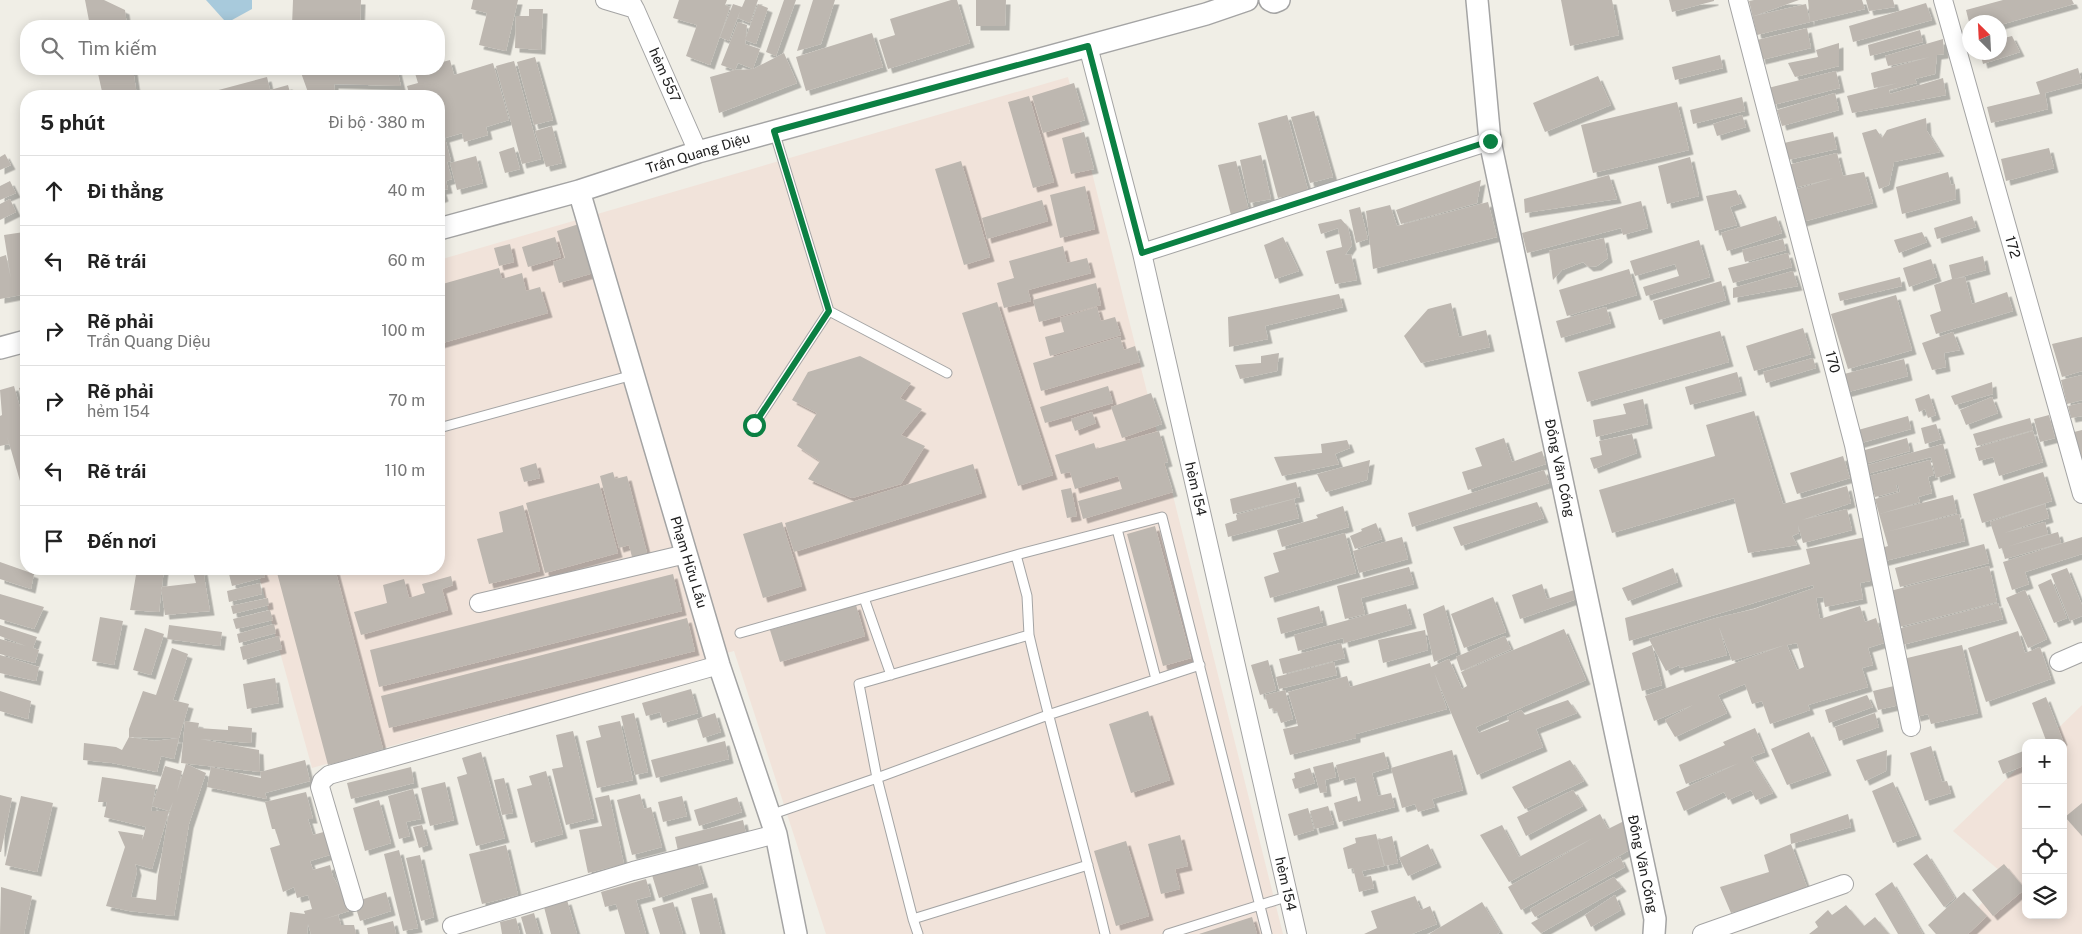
<!DOCTYPE html>
<html lang="vi">
<meta charset="utf-8">
<style>
:root{--surface:#fff;--page:#f2f2f2;--text:#222;--muted:#767676;--line:#e0e0e0}
body{margin:0;font-family:"Public Sans",sans-serif;background:var(--page);color:var(--text)}
.controls{position:absolute;right:15px;bottom:15px;display:grid;overflow:hidden;border-radius:10px;box-shadow:0 2px 12px #0003}
.controls button{width:45px;height:45px;display:grid;place-items:center;padding:0;border:0;border-bottom:1px solid var(--line);background:var(--surface);color:var(--text);font:25px sans-serif}
.compass{position:absolute;left:1962px;top:15px;width:45px;height:45px;border-radius:50%;background:var(--surface);box-shadow:0 2px 12px #0003;rotate:336deg}
.stop{position:absolute;width:15px;height:15px;margin:-11px;border:4px solid #0b8043;border-radius:50%;background:#fff}
.stop.end{background:#0b8043;border-color:#fff;box-shadow:0 1px 5px #0008}
.list{margin:0;padding:0;list-style:none}
h2{display:flex;justify-content:space-between;align-items:center;height:65px;margin:0;padding:0 20px;font-size:21px}
h2 small{font-size:16px;font-weight:400;color:var(--muted)}
.list li{display:grid;grid-template-columns:32px 1fr auto;gap:15px;align-items:center;box-sizing:border-box;height:70px;padding:0 20px;border-top:1px solid var(--line)}
.list b{display:block;font-size:19px;white-space:nowrap}
.list p{margin:0;font-size:16px;white-space:nowrap;color:var(--muted)}
.list em{font-size:16px;font-style:normal;color:var(--muted)}
.icon{flex:none;width:28px;height:28px;fill:none;stroke:currentColor;stroke-width:2;stroke-linecap:round;stroke-linejoin:round}
.map{position:relative;flex:none;width:2082px;height:934px;overflow:hidden}
.search{position:absolute;background:var(--surface);box-shadow:0 2px 12px #0003;left:20px;top:20px;width:425px;height:55px;display:flex;align-items:center;gap:12px;box-sizing:border-box;padding:0 18px;border-radius:20px;color:var(--muted);font-size:19px}
.panel{position:absolute;background:var(--surface);box-shadow:0 2px 12px #0003;left:20px;top:90px;width:425px;height:485px;border-radius:20px}
.map>svg:first-child{display:block}
</style>
<div class="map">
<svg width="2082" height="934" viewBox="0 0 2082 934">
<defs>
<filter id="shadow"><feDropShadow dx="4.5" dy="4.5" stdDeviation="0" flood-color="#0004"/></filter>
</defs>
<rect width="100%" height="100%" fill="#f0eee6"/>
<path fill="#f1e3da" d="M1068,77L1283,934H826L734,651L312,768L257,569H439V260Z
M2082,705V934H1952L2007,877L1953,831L2026,760V915H2063V743H2043Z"/>
<path fill="#a8cadc" d="M206,0H252V9L232,20H224Z"/>
<path fill="#bdb7b0" fill-rule="evenodd" filter="url(#shadow)" d="M85,0H104L125,10L127,26H90Z
M293,0H361L360,26H292Z
M473,0H518L506,51L479,45L487,13L471,9Z
M679,0H727L725,5L730,7L710,65L686,56L697,25L673,18Z
M745,0H758L750,23L738,18L740,11L729,41L720,37L733,4L742,7Z
M784,0H796L776,56L766,52Z
M813,0H835L821,44L797,51Z
M951,0H957L970,43L888,69L879,40L895,35L890,19Z
M976,0H1006L1005,26H976Z
M1561,0H1612L1619,35L1570,46Z
M1669,0H1714V1L1672,12Z
M1754,0H1799L1754,16L1806,4L1810,22L1808,0H1862L1865,9L1810,22L1757,35L1749,1Z
M1866,0H1893L1895,7L1869,11Z
M2003,0H2072L2074,4L2000,25V22H1969L1966,10Z
M1926,3L1932,20L1853,42L1849,26Z
M758,4L768,8L756,44L745,40Z
M529,9H543L541,50L515,48L516,16H529Z
M738,22L747,25L745,44L760,49L753,69L784,53L797,83L719,113L710,77L735,70L753,69L738,63L735,70L721,65Z
M1807,28L1811,48L1761,60L1757,40Z
M1920,30L1923,42L1870,56L1868,45Z
M872,33L883,67L806,91L796,57Z
M2012,36L2020,52L1983,64L1980,52H2000V39Z
M1943,39L1944,54L1937,55L1935,74L1915,79L1917,83L1889,90L1890,94L1943,78L1946,95L1852,113L1847,96L1898,83L1874,88L1871,73L1930,57L1888,66L1885,56Z
M1839,43V66L1795,77L1788,63L1818,57L1816,50Z
M1720,55L1723,68L1675,80L1672,67Z
M535,57L553,120L534,125L517,62Z
M450,60L454,75L493,63L509,120L486,127L488,135L464,142L462,133L445,138L451,161L447,162L452,179L446,181L448,189L442,190L444,197L439,199V96H410L407,86L418,83L414,70L439,69V63Z
M514,61L541,159L522,164L496,66Z
M2078,68L2082,83L2045,93L2048,109L1991,123L1987,107L2040,94L2036,82Z
M97,69H133L137,96H103Z
M397,69L401,86L334,84L335,93L342,96L309,95L300,70Z
M1836,71L1840,88L1773,105L1768,88Z
M1598,76L1611,105L1545,132L1533,103Z
M267,77L270,90L288,85L291,96H196Z
M1074,83L1085,120L1043,133L1032,96Z
M1835,93L1839,110L1782,126L1777,110Z
M1029,96L1054,182L1033,188L1008,102Z
M1742,97L1745,111L1693,124L1690,110Z
M1677,102L1689,150L1593,173L1581,125Z
M1314,111L1333,177L1310,183L1291,117Z
M1287,115L1308,190L1278,198L1258,123Z
M1742,115L1746,127L1717,136L1713,124Z
M1926,118L1927,131L1940,152L1894,162L1889,185L1879,189L1862,133L1876,129L1882,138L1887,130Z
M552,126L562,163L546,167L535,131Z
M1084,132L1094,169L1071,174L1062,138Z
M1833,132L1837,149L1788,160L1784,143Z
M514,147L520,169L505,173L499,152Z
M2049,148L2054,168L2006,181L2001,159Z
M1837,153L1843,176L1864,172L1873,203L1802,222L1794,190L1834,178L1794,188L1788,165Z
M5,154L11,165L0,170V157Z
M1261,155L1271,199L1249,203L1240,160Z
M476,156L483,183L457,190L450,163Z
M1690,157L1699,196L1667,204L1658,166Z
M961,161L990,257L964,265L935,169Z
M1236,161L1249,211L1231,215L1218,165Z
M1948,172L1951,185L1955,184L1956,199L1902,214L1896,187Z
M1609,175L1617,199L1525,213L1524,199Z
M1481,180L1477,203L1401,224L1396,210Z
M10,181L16,193L0,200V186Z
M1085,186L1095,229L1060,238L1050,195Z
M1736,190L1742,203L1730,207L1737,225L1715,231L1706,196Z
M10,199L16,212L0,220V204Z
M1042,200L1048,221L987,239L982,218Z
M1641,201L1648,228L1623,235L1621,228L1527,253L1522,233Z
M1488,202L1497,237L1373,269L1366,211L1390,205L1397,226Z
M1360,207L1368,239L1356,243L1349,210Z
M1776,216L1782,233L1727,251L1721,233Z
M1972,216L1976,227L1937,239L1934,228Z
M1341,219L1348,227L1352,245L1345,255L1351,254L1357,280L1335,284L1326,251L1342,247L1338,228L1321,234L1318,224Z
M582,223L597,272L559,283L553,262L565,258L557,231Z
M23,226H26V294L0,299V257L6,255L11,279L4,235L24,232Z
M1922,232L1927,242L1899,253L1894,240Z
M555,237L561,257L528,267L522,247Z
M1283,237L1299,271L1275,279L1264,245Z
M1604,238L1608,258L1597,266L1589,267L1583,262L1562,270L1553,280L1549,251Z
M1783,239L1786,250L1745,262L1742,250Z
M1699,240L1710,277L1646,296L1643,287L1679,276L1675,264L1635,276L1630,261Z
M510,244L514,262L499,266L494,248Z
M1063,246L1067,263L1087,258L1091,273L1028,290L1031,301L1004,308L997,283L1014,278L1009,261Z
M1788,253L1792,267L1733,283L1728,268Z
M1983,256L1986,270L1954,279L1965,277L1972,304L2007,292L2013,311L1936,334L1930,315L1941,311L1934,285L1952,279L1949,265Z
M1931,259L1937,277L1909,287L1903,268Z
M499,268L502,279L522,273L526,291L540,287L548,313L439,344V285Z
M1629,269L1637,295L1567,316L1559,290Z
M1793,271L1798,286L1733,298V288Z
M1900,277L1902,286L1840,301L1838,293Z
M1721,281L1726,300L1659,320L1653,301Z
M1096,283L1101,305L1039,322L1033,300Z
M1339,294L1343,307L1265,326L1268,339L1229,347L1228,317Z
M1896,295L1912,350L1848,369L1831,314Z
M997,302L1053,475L1018,486L962,313Z
M1451,303L1459,337L1486,330L1490,347L1421,363L1404,336L1428,309Z
M1097,307L1101,321L1115,317L1121,335L1050,356L1045,337L1064,332L1060,318Z
M1606,307L1611,323L1561,338L1556,321Z
M1803,328L1811,354L1754,371L1746,346Z
M1720,331L1729,362L1587,402L1578,372Z
M1953,332L1960,350L1944,353L1946,367L1932,370L1922,343Z
M1120,337L1124,350L1135,346L1140,362L1041,391L1033,363Z
M2082,337V371L2062,377L2052,344Z
M1279,353L1277,371L1240,379L1235,365L1261,363V356Z
M860,356L911,383L900,398L922,409L901,435L925,446L901,484L852,498L808,479L820,461L797,446L817,413L792,400L808,372Z
M1813,358L1816,368L1766,383L1763,372Z
M1904,359L1908,376L1841,394L1836,376Z
M1737,372L1742,391L1690,405L1685,387Z
M2082,375V400L2067,404L2061,380Z
M1992,382L1993,394L1955,405L1951,396Z
M14,386L26,429V479L20,481L7,436L9,444L0,446V416L2,415L0,390Z
M26,386V413L19,388Z
M1108,386L1113,403L1045,423L1040,407Z
M1151,393L1162,424L1122,438L1111,407Z
M1929,394L1936,415L1928,418L1925,409L1919,412L1915,399Z
M1992,397L1998,413L1966,425L1960,410Z
M1643,399L1648,424L1596,437L1593,420L1626,414L1623,404Z
M2082,403V416L2071,418L2068,406Z
M1754,411L1783,504L1847,486L1851,503L1802,520L1847,509L1852,530L1803,543L1798,525L1799,533L1792,536L1797,545L1748,553L1734,498L1612,533L1599,490L1715,456L1706,425Z
M1092,412L1096,423L1075,431L1071,419Z
M2049,415L2055,438L2040,442L2034,419Z
M1908,416L1911,429L1854,445L1851,432Z
M2030,418L2033,430L1977,446L1973,434Z
M1936,424L1941,439L1925,444L1921,428Z
M2082,430V467L2074,432Z
M1159,431L1168,462L1164,463L1173,492L1083,519L1078,501L1122,489L1118,476L1075,489L1070,472L1061,474L1055,455L1094,443L1096,449Z
M2033,431L2043,462L1999,476L1993,457L1979,461L1975,448Z
M1632,434L1637,453L1594,469L1590,458L1602,455L1599,441Z
M1504,438L1512,462L1542,451L1546,464L1468,490L1462,472L1482,466L1475,448Z
M1907,438L1910,451L1861,465L1858,452Z
M1347,440L1350,448L1335,454L1339,464L1282,476L1274,457L1322,453L1321,444Z
M1943,444L1951,473L1936,478L1931,457L1863,475L1861,467Z
M1843,456L1850,478L1797,494L1790,473Z
M1370,460L1367,480L1326,492L1317,474Z
M1930,460L1934,475L1928,477L1932,493L1918,497L1920,502L1879,514L1875,499L1900,492L1898,485H1896L1898,491L1875,497L1869,476Z
M536,463L540,478L524,482L520,468Z
M973,464L982,493L794,552L785,523Z
M1544,470L1549,483L1412,527L1408,513Z
M613,472L615,479L627,476L647,553L632,557L629,545L619,548L600,476Z
M2043,472L2052,501L1982,523L1973,494Z
M1296,482L1300,497L1233,514L1230,499Z
M599,483L618,553L545,573L526,503Z
M1071,488L1077,516L1067,518L1061,490Z
M1953,495L1957,513L1886,532L1959,514L1965,541L1881,562L1878,549L1888,546L1879,514Z
M1294,499L1299,518L1228,537L1225,524L1237,520L1236,515Z
M1537,502L1544,518L1461,546L1453,527Z
M2045,504L2049,518L2004,533L2045,522L2048,534L2006,547L2058,532L2061,543L2005,559L2002,548L1999,549L1990,522Z
M523,505L540,571L489,584L477,539L503,532L499,512Z
M1343,506L1349,527L1282,547L1277,530L1318,518L1316,515Z
M782,522L802,586L763,598L743,534Z
M1376,523L1382,539L1355,549L1350,536L1362,531L1361,529Z
M1155,526L1191,658L1163,666L1127,534Z
M1345,533L1356,573L1270,598L1264,577L1279,572L1273,553Z
M1402,537L1408,559L1359,573L1353,551Z
M1866,537L1875,580L1860,583L1863,599L1825,607L1823,597L1816,598L1820,619L1860,606L1865,622L1876,618L1884,643L1868,648L1873,665L1862,668L1868,687L1808,705L1810,710L1770,724L1762,701L1752,704L1745,684L1718,695L1727,713L1675,737L1665,720L1693,705L1654,721L1645,696L1785,645L1732,661L1719,627L1727,655L1680,668L1679,665L1666,671L1652,645L1662,685L1642,691L1632,653L1652,645L1649,639L1716,618L1754,609L1814,588L1813,585L1629,641L1625,618L1810,564L1806,549ZM1797,643L1804,667L1797,670L1787,645Z
M2082,537V554L2025,572L2029,584L2012,590L2003,562Z
M1984,544L1989,563L1900,587L1895,568Z
M0,562L34,574L31,589L0,579Z
M1989,566L1997,602L1899,627L1890,591Z
M1409,567L1414,584L1361,598L1365,614L1345,619L1337,586Z
M1673,568L1678,582L1628,601L1622,588Z
M2067,568L2082,605V616L2070,621L2051,574Z
M137,569H164L159,612L130,610Z
M248,569H262L265,577L232,586L229,574Z
M276,569H335L383,749L328,765Z
M203,570L210,611L165,615L161,587L196,583L193,572Z
M673,574L682,611L379,687L370,650Z
M451,576L453,585L442,589L448,610L361,635L354,612L387,603L383,585L404,579L409,598L425,593L422,584Z
M2051,579L2067,618L2054,623L2038,585Z
M260,583L262,594L229,602L227,591Z
M1542,584L1547,599L1574,590L1577,599L1520,619L1512,595Z
M2025,590L2047,639L2028,648L2006,598Z
M0,594L44,607L34,629L0,619Z
M1493,597L1506,632L1464,648L1451,614Z
M268,598L269,605L233,614L231,606Z
M1998,603L2003,619L1902,645L1898,629Z
M1406,604L1412,624L1344,643L1343,638L1298,651L1294,635Z
M856,605L865,636L780,662L770,630Z
M1444,605L1457,652L1434,662L1423,614Z
M1319,606L1323,622L1281,634L1277,618Z
M270,610L273,620L236,629L233,619Z
M100,617L123,621L114,665L92,661Z
M687,618L695,651L389,728L381,696Z
M274,624L276,633L239,643L237,634Z
M0,625L37,637L33,648L39,650L35,663L0,654V639L26,646L0,636Z
M169,625L222,632L220,646L167,639Z
M145,628L164,634L151,675L133,670Z
M1564,629L1586,680L1476,727L1479,733L1509,721L1507,717L1521,710L1525,715L1568,700L1577,713L1536,729L1543,747L1477,775L1434,672L1447,709L1356,734V738L1290,755L1283,729L1298,726L1288,692L1347,676L1350,687L1430,663L1431,667L1449,659L1462,689L1467,686L1461,672Z
M1425,630L1428,650L1383,663L1378,640Z
M2018,631L2025,653L2040,647L2051,679L1986,702L1968,648Z
M279,636L282,649L243,660L240,647Z
M1505,636L1511,649L1461,671L1456,657Z
M1341,643L1345,658L1283,674L1279,659Z
M1962,645L1978,713L1931,724L1928,714L1916,717L1903,659Z
M172,648L188,654L173,700L189,704L179,738L129,737L154,741L179,738L174,759L161,756L157,772L112,763L83,760L84,743L116,747L122,750L129,737V729L143,691L156,695Z
M0,655L39,667L36,681L0,673Z
M1268,660L1276,690L1260,695L1251,665Z
M1334,662L1337,675L1279,689L1276,677Z
M275,678L279,703L247,709L243,684Z
M1894,686L1899,705L1878,710L1873,691Z
M691,689L698,713L663,723L660,712L646,716L642,703Z
M1285,690L1293,719L1281,723L1277,711L1274,712L1273,708L1269,709L1265,695Z
M0,691L31,701L28,719L0,711Z
M1867,695L1873,707L1829,723L1825,710Z
M2046,697L2063,741L2058,743H2047L2032,703Z
M1148,711L1170,780L1131,793L1109,724Z
M634,713L648,772L635,775L621,716Z
M715,713L721,732L703,738L697,719Z
M1875,713L1879,727L1839,741L1835,727Z
M185,721L199,723L198,728L228,730V726L252,728L251,743L200,739L259,750L260,772L181,763Z
M620,721L633,780L597,788L586,741L601,737L598,726Z
M1755,728L1765,752L1751,757L1773,793L1756,800L1751,790L1728,800L1724,792L1684,811L1676,792L1739,763L1686,784L1679,765L1725,745L1723,742Z
M573,731L594,818L566,825L552,769L563,767L556,735Z
M1809,732L1827,771L1787,785L1771,749Z
M725,741L729,759L656,778L651,760Z
M1931,746L1942,782L1947,781L1951,793L1925,801L1910,753Z
M1452,750L1463,790L1432,799L1435,807L1418,812L1415,804L1402,808L1391,768Z
M1887,750L1886,771L1865,781L1856,760Z
M2026,750V765L2003,774L1998,761Z
M481,752L505,838L476,846L457,777L467,774L462,758Z
M1384,752L1389,768L1372,773L1378,796L1391,793L1395,807L1339,822L1334,803L1357,796L1358,802L1361,801L1355,777L1340,781L1336,765Z
M305,760L310,781L265,793L267,799L207,787L211,767L261,778L260,772Z
M1570,760L1584,781L1525,809L1512,787Z
M1333,762L1336,777L1325,780L1327,792L1320,793L1313,767Z
M186,764L206,773L189,824L174,916L129,911L106,906L125,847L118,831L143,835L142,841L146,827L104,817L107,802H98L102,777L156,785L151,811H169L152,869L135,864L137,871L131,897L156,900L158,876L168,818L173,802L169,811L152,806L165,766L182,771L177,792Z
M411,767L414,783L351,799L347,783Z
M1310,768L1315,783L1295,789L1292,779L1295,778L1294,773Z
M546,771L563,834L531,843L517,789L532,785L529,776Z
M504,778L513,813L502,815L494,780Z
M445,782L454,820L430,826L421,788Z
M1893,782L1917,835L1893,843L1872,791Z
M413,789L421,819L406,822L410,836L399,839L388,796Z
M1573,790L1583,806L1526,836L1517,817Z
M306,792L313,819H308L313,835L327,831L333,854L310,861L313,870L330,865L333,877L339,887L345,885L349,911L321,920L338,915L341,925H354L356,934H311L308,924L307,934H287L290,912L305,914L304,911L312,909L308,895L297,898L294,887L283,892L270,848L280,845L275,829H272L265,802Z
M640,794L644,809L651,807L662,847L632,855L617,800Z
M0,795L12,798L1,852H0Z
M609,795L624,864L588,873L579,830L602,826L595,798Z
M21,796L53,803L37,872L5,865Z
M682,796L687,816L663,822L658,802Z
M737,797L742,812L699,826L694,810Z
M379,800L391,843L365,851L353,808Z
M2082,803V836L2065,817Z
M1328,806L1334,824L1315,829L1310,811Z
M1308,808L1314,830L1294,836L1288,814Z
M1600,814L1608,829L1624,821L1635,847L1521,910L1508,887L1593,838L1509,882L1480,835L1502,825L1519,857Z
M1848,814L1851,827L1791,844L1790,834Z
M743,820L746,834L678,851L675,837Z
M422,825L428,845L419,848L413,827Z
M1376,834L1384,866L1362,871L1364,877L1371,876L1374,888L1359,892L1353,868L1348,869L1343,848L1356,843L1355,838Z
M1180,835L1188,866L1175,869L1180,889L1161,894L1148,844Z
M1392,836L1398,863L1385,866L1378,840Z
M1126,841L1149,916L1116,926L1094,851Z
M1428,844L1437,863L1408,876L1399,858Z
M1791,844L1808,890L1731,913L1720,887L1769,872L1764,855Z
M506,845L518,895L482,904L469,854Z
M399,850L418,928L403,931L384,854Z
M1927,854L1955,898L1944,907L1913,864Z
M420,855L434,917L421,921L406,858Z
M1620,857L1625,867L1535,917L1530,909Z
M697,861L704,883L659,898L652,875Z
M2004,864L2025,889L1993,916L1972,890Z
M1614,877L1622,887L1541,933L1531,923Z
M646,879L651,896L636,900L646,934H625L616,904L605,907L601,892Z
M1892,882L1923,934H1898L1875,894Z
M1,887L32,896L24,934H0Z
M386,892L391,911L360,921L354,902Z
M1964,892L1987,916L1968,934H1936L1928,925Z
M712,893L722,934H700L691,898Z
M1615,895L1621,910L1591,927L1585,915Z
M1415,896L1421,910L1430,906L1437,924L1412,934H1364L1377,928L1371,911Z
M567,900L577,934H551L544,907Z
M673,902L683,934H660L652,908Z
M1482,902L1500,932L1497,934H1429Z
M1846,905L1864,926L1875,917L1889,934H1809L1818,927L1815,922L1828,910L1832,915Z
M534,913L540,934H526L521,917Z
M1252,917L1257,934H1199Z
M516,918L520,934H502L500,922Z
M393,921L396,934H368L367,928Z"/>
<g fill="none" stroke-linecap="round" stroke-linejoin="round">
<g stroke="#a4a4a4" stroke-width="11">
<path id="service" d="M829,311L947,373
M754,425L829,311L774,131
M439,428L633,375
M1117,529L1156,679
M1016,555L1027,596L1029,635
M864,598L891,675
M740,633L1016,555L1162,517L1267,934
M770,815L877,778L1048,715L1200,665
M1088,865L913,919L877,778L859,684L1029,635C1052,735 1081,834 1105,934
M913,919L918,934
M1168,934L1289,896"/>
</g>
<g stroke="#a4a4a4" stroke-width="20">
<path id="minor" d="M605,0L635,9
M630,0L635,9L698,152
M1738,0L1854,445L1911,727
M1943,0L2082,494
M1088,46L1142,253L1297,934
M1142,253L1490,141
M479,603L686,554
M2059,662L2082,652
M354,902L320,787L322,781L329,775L719,665
M452,926L633,871L776,834
M1702,934L1844,884"/>
</g>
<g stroke="#a4a4a4" stroke-width="24">
<path id="tertiary" d="M1270,0L1274,2L1279,0
M1477,0L1490,141L1655,919L1654,934
M579,191L719,665L776,834L796,934
M439,229L579,191L698,152L1206,14L1247,0
M0,348L26,341"/>
</g>
<use href="#service" stroke="#fff" stroke-width="9"/>
<use href="#minor" stroke="#fff" stroke-width="18"/>
<use href="#tertiary" stroke="#fff" stroke-width="21"/>
</g>
<g fill="none" stroke-linecap="round" stroke-linejoin="round">
<path stroke="#0b8043" stroke-width="6" d="M754,425L829,311L774,131L1088,46L1142,253L1490,141"/>
</g>
<g text-anchor="middle" dominant-baseline="central" stroke-width="4.5" stroke-linejoin="round" paint-order="stroke">
<g font-size="14" fill="#202020" stroke="#fff">
<text transform="translate(665 75) rotate(66)">hẻm 557</text>
<text transform="translate(698 153) rotate(-17)">Trần Quang Diệu</text>
<text transform="translate(2013 247) rotate(74)">172</text>
<text transform="translate(1833 362) rotate(75)">170</text>
<text transform="translate(1560 468) rotate(78)">Đồng Văn Cống</text>
<text transform="translate(1196 489) rotate(77)">hẻm 154</text>
<text transform="translate(689 562) rotate(73)">Phạm Hữu Lầu</text>
<text transform="translate(1643 864) rotate(78)">Đồng Văn Cống</text>
<text transform="translate(1286 884) rotate(77)">hẻm 154</text>
</g>
</g>
</svg>
<div class="controls">
<button>+</button>
<button>−</button>
<button><svg class="icon" aria-label="locate" viewBox="0 0 24 24"><circle cx="12" cy="12" r="6"/><path d="M12 2v4M12 18v4M2 12h4M18 12h4"/></svg></button>
<button><svg class="icon" aria-label="layers" viewBox="0 0 24 24"><path d="M12 4l9 5-9 5-9-5zM3 14l9 5 9-5"/></svg></button>
</div>
<svg class="compass" viewBox="-18 -18 36 36"><path d="M0-13l5 13h-10z" fill="#e53935"/><path d="M0 13l5-13h-10z" fill="#767676"/></svg>
<div class="stop" style="left:754px;top:425px"></div>
<div class="stop end" style="left:1490px;top:141px"></div>
<div class="search"><svg class="icon" aria-label="search" viewBox="0 0 24 24"><circle cx="10" cy="10" r="6"/><path d="M15 15l6 6"/></svg>Tìm kiếm</div>
<section class="panel">
<h2>5 phút<small>Đi bộ · 380 m</small></h2>
<ul class="list">
<li><svg class="icon" aria-label="ahead" viewBox="0 0 24 24"><path d="M12 20V5M6 11l6-6 6 6"/></svg><div><b>Đi thẳng</b></div><em>40 m</em></li>
<li><svg class="icon" aria-label="left" viewBox="0 0 24 24"><path d="M17 20v-9H6M10 6l-5 5 5 5"/></svg><div><b>Rẽ trái</b></div><em>60 m</em></li>
<li><svg class="icon" aria-label="right" viewBox="0 0 24 24"><path d="M7 20v-9h11M14 6l5 5-5 5"/></svg><div><b>Rẽ phải</b><p>Trần Quang Diệu</p></div><em>100 m</em></li>
<li><svg class="icon" aria-label="right" viewBox="0 0 24 24"><path d="M7 20v-9h11M14 6l5 5-5 5"/></svg><div><b>Rẽ phải</b><p>hẻm 154</p></div><em>70 m</em></li>
<li><svg class="icon" aria-label="left" viewBox="0 0 24 24"><path d="M17 20v-9H6M10 6l-5 5 5 5"/></svg><div><b>Rẽ trái</b></div><em>110 m</em></li>
<li><svg class="icon" aria-label="arrive" viewBox="0 0 24 24"><path d="M6 21V4h12l-3 4 3 4H6"/></svg><div><b>Đến nơi</b></div></li>
</ul>
</section>
</div>
